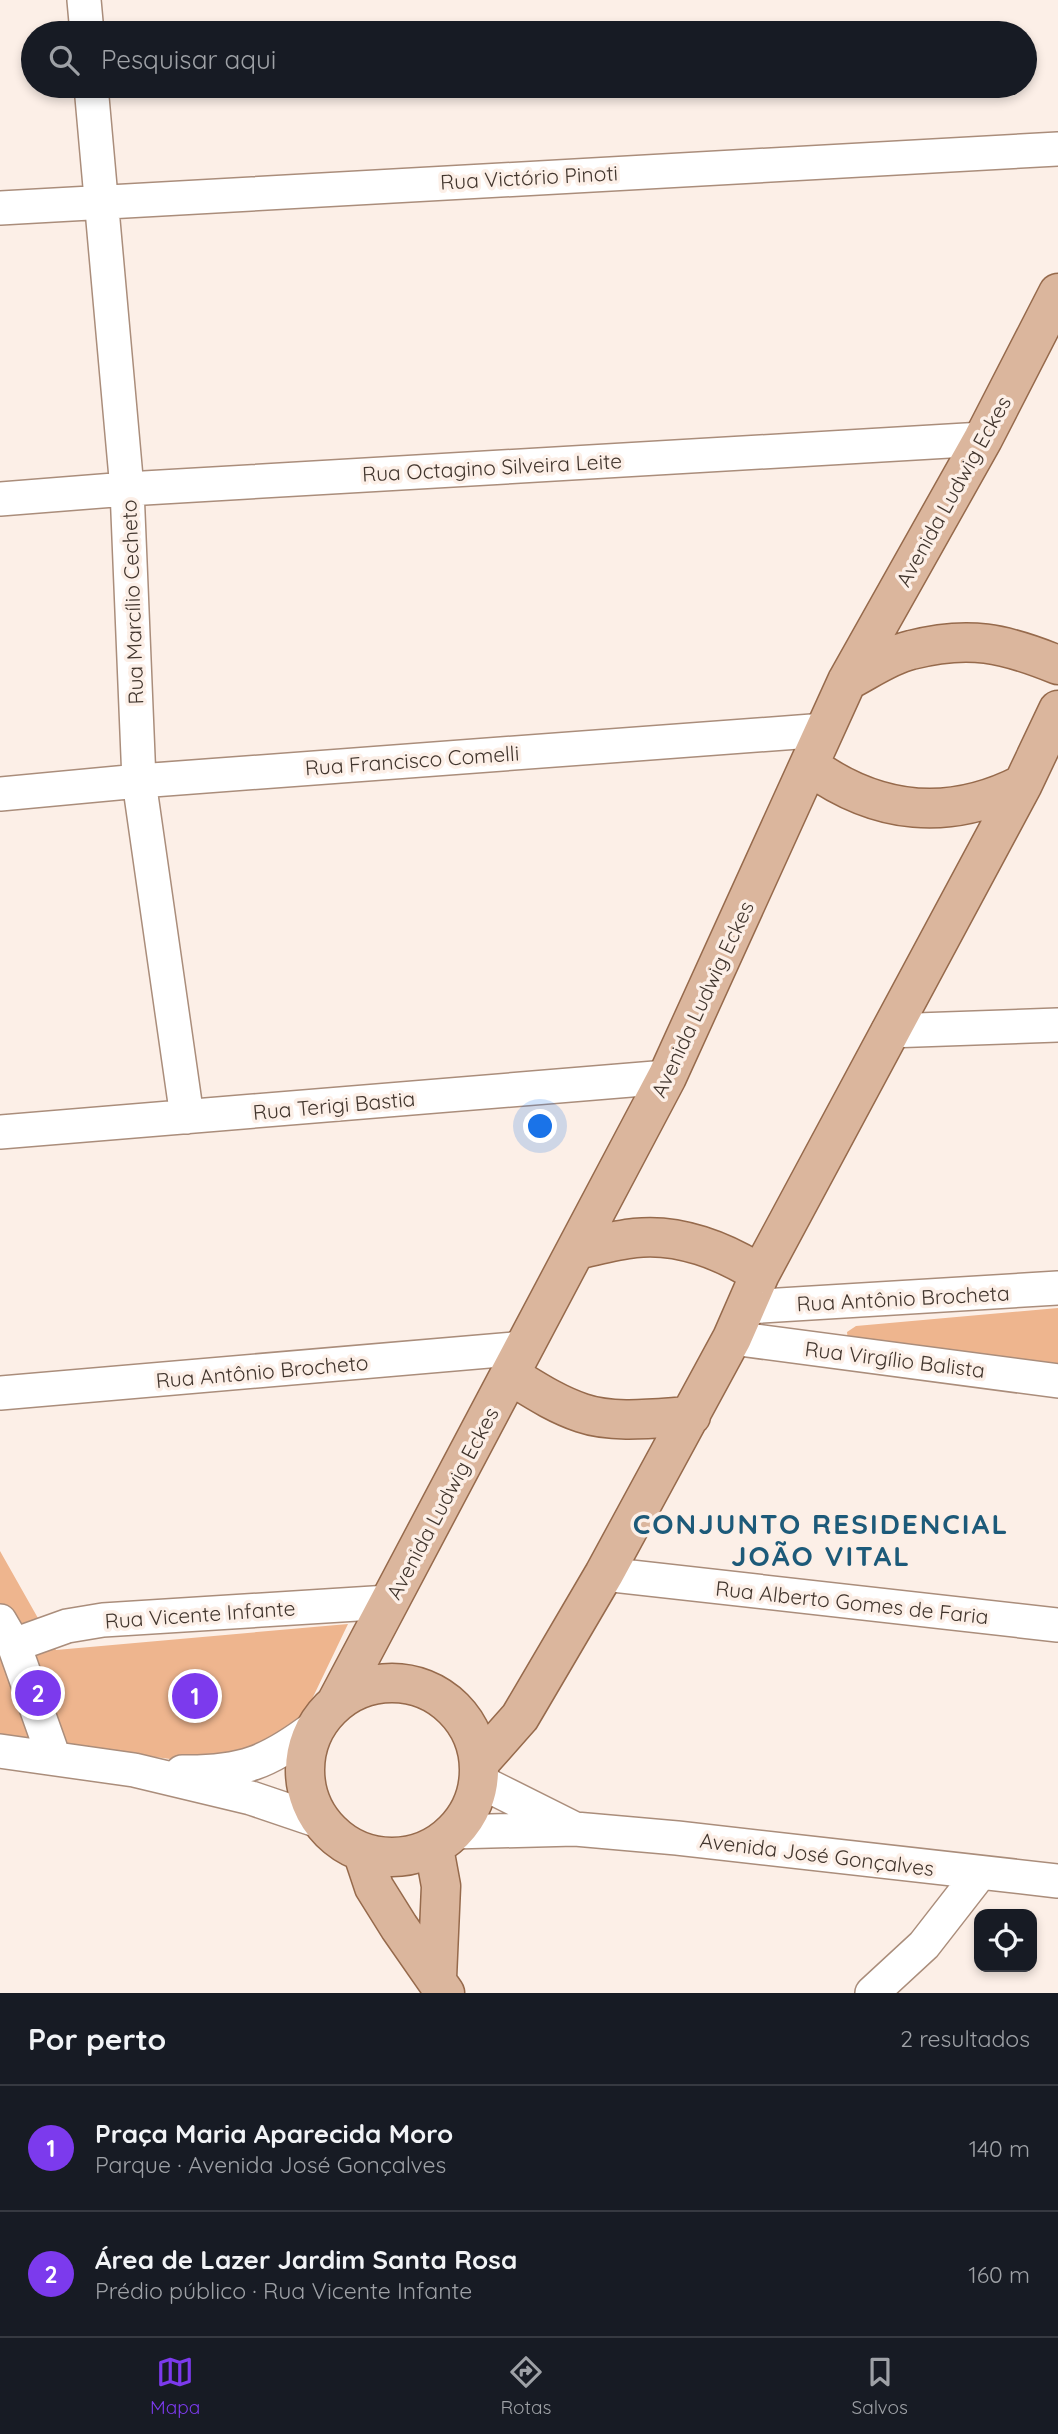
<!DOCTYPE html>
<html lang="pt">
<meta charset="utf-8">
<style>
:root{--surface:#171b24;--page:#242831;--text:#f1f3f6;--muted:#9ea1a6;--line:#363941;--accent:#7c3aed}
body{margin:0;font-family:Quicksand,sans-serif;background:var(--page);color:var(--text)}
.controls{position:absolute;right:21px;bottom:21px;display:grid;overflow:hidden;border-radius:14px;box-shadow:0 4px 10px #0003}
.controls button{width:63px;height:63px;display:grid;place-items:center;padding:0;border:0;border-bottom:2px solid var(--line);background:var(--surface);color:var(--text);font:35px sans-serif}
.you{position:absolute;left:541px;top:1127px;width:24px;height:24px;margin:-18px;border:5px solid #fff;border-radius:50%;background:#1a73e8;box-shadow:0 0 0 10px #1a73e833}
.badge{display:grid;place-items:center;width:46px;height:46px;border-radius:50%;background:var(--accent);color:#fff;font-size:23px;font-weight:700}
.pin{position:absolute;translate:-50% -50%;border:4px solid #fff;box-shadow:0 2px 7px #0006}
.list{margin:0;padding:0;list-style:none}
h2{display:flex;justify-content:space-between;align-items:center;height:91px;margin:0;padding:0 28px;font-size:30px}
h2 small{font-size:23px;font-weight:400;color:var(--muted)}
.list li{display:grid;grid-template-columns:46px 1fr auto;gap:21px;align-items:center;box-sizing:border-box;height:126px;padding:0 28px;border-top:2px solid var(--line)}
.list b{display:block;font-size:26px;white-space:nowrap}
.list p{margin:0;font-size:23px;white-space:nowrap;color:var(--muted)}
.list em{font-size:23px;font-style:normal;color:var(--muted)}
.icon{flex:none;width:38px;height:38px;fill:none;stroke:currentColor;stroke-width:2;stroke-linecap:round;stroke-linejoin:round}
.map{position:relative;flex:none;width:1058px;height:1993px;overflow:hidden}
.search{position:absolute;background:var(--surface);box-shadow:0 4px 10px #0003;left:21px;right:21px;top:21px;height:77px;display:flex;align-items:center;gap:18px;box-sizing:border-box;padding:0 24px;border-radius:38px;color:var(--muted);font-size:26px}
.sheet{height:343px;background:var(--surface)}
nav{display:flex;justify-content:space-around;align-items:center;box-sizing:border-box;height:98px;border-top:2px solid var(--line);background:var(--surface);font-size:19px;color:var(--muted)}
nav a{display:grid;justify-items:center;gap:4px}
nav .on{color:var(--accent)}
.map>svg:first-child{display:block}
</style>
<div class="map">
<svg width="1058" height="1993" viewBox="0 0 1058 1993">
<rect width="100%" height="100%" fill="#fcefe7"/>
<path fill="#eeb58e" d="M1058,1308V1369L848,1342L847,1332L856,1326Z
M0,1551L56,1650L348,1624L291,1743L207,1764L0,1736Z"/>
<g fill="none" stroke-linecap="round" stroke-linejoin="round">
<g stroke="#aa8d7b" stroke-width="36">
<path id="minor" d="M84,0L87,33
M91,86L127,489L139,781L187,1117
M0,208L1058,149
M0,499L127,489L983,439
M0,794L139,781L825,730
M888,1031L1058,1025
M0,1132L667,1077
M747,1307L1058,1288
M732,1338L1058,1381
M0,1393L524,1348
M604,1574L1058,1625
M0,1621L14,1645L54,1758
M14,1645L67,1626L103,1620L389,1602
M0,1751L134,1770L251,1798L319,1821
M182,1772C242,1773 269,1762 315,1727
M481,1782L573,1828
M452,1832L575,1829L677,1838L1058,1881
M872,1993L924,1945L980,1873"/>
</g>
<g stroke="#966a4c" stroke-width="41">
<path id="major" d="M847,681C867,671 889,655 911,650C969,635 1004,643 1058,665
M810,766C878,815 949,822 1023,784
M576,1250C595,1246 615,1240 635,1238C679,1233 724,1251 760,1274
M510,1375C533,1389 555,1404 582,1413C614,1424 657,1418 691,1416
M305 1770a87 87 0 1 1 174 0a87 87 0 1 1-174 0Z
M337,1701L667,1077L847,681L983,439L1058,293
M481,1761L520,1717L604,1574L732,1338L760,1274L1023,784L1058,710
M434,1848L441,1886L437,1978
M363,1854L374,1887L399,1927L445,1993"/>
</g>
<use href="#minor" stroke="#fff" stroke-width="33"/>
<use href="#major" stroke="#dbb69d" stroke-width="38"/>
</g>
<g text-anchor="middle" dominant-baseline="central" stroke-width="7" stroke-linejoin="round" paint-order="stroke">
<g font-size="21" fill="#41352d" stroke="#fcefe7">
<text transform="translate(529 177) rotate(-3)">Rua Victório Pinoti</text>
<text transform="translate(492 467) rotate(-3)">Rua Octagino Silveira Leite</text>
<text transform="translate(953 491) rotate(-61)">Avenida Ludwig Eckes</text>
<text transform="translate(132 602) rotate(-92)">Rua Marcílio Cecheto</text>
<text transform="translate(412 760) rotate(-4)">Rua Francisco Comelli</text>
<text transform="translate(702 999) rotate(-65)">Avenida Ludwig Eckes</text>
<text transform="translate(334 1105) rotate(-5)">Rua Terigi Bastia</text>
<text transform="translate(903 1298) rotate(-3)">Rua Antônio Brocheta</text>
<text transform="translate(895 1359) rotate(7)">Rua Virgílio Balista</text>
<text transform="translate(262 1371) rotate(-5)">Rua Antônio Brocheto</text>
<text transform="translate(442 1503) rotate(-62)">Avenida Ludwig Eckes</text>
<text transform="translate(852 1602) rotate(6)">Rua Alberto Gomes de Faria</text>
<text transform="translate(200 1614) rotate(-4)">Rua Vicente Infante</text>
<text transform="translate(817 1854) rotate(7)">Avenida José Gonçalves</text>
</g>
<g font-size="28" font-weight="bold" letter-spacing="2" fill="#1d5a79" stroke="#fcefe7">
<text x="821" y="1523">CONJUNTO RESIDENCIAL<tspan x="821" dy="32">JOÃO VITAL</tspan></text>
</g>
</g>
</svg>
<div class="controls">
<button><svg class="icon" aria-label="locate" viewBox="0 0 24 24"><circle cx="12" cy="12" r="6"/><path d="M12 2v4M12 18v4M2 12h4M18 12h4"/></svg></button>
</div>
<div class="you"></div>
<div class="pin badge" style="left:195px;top:1696px">1</div>
<div class="pin badge" style="left:38px;top:1693px">2</div>
<div class="search"><svg class="icon" aria-label="search" viewBox="0 0 24 24"><circle cx="10" cy="10" r="6"/><path d="M15 15l6 6"/></svg>Pesquisar aqui</div>
</div>
<section class="sheet">
<h2>Por perto<small>2 resultados</small></h2>
<ul class="list">
<li><span class="badge">1</span><div><b>Praça Maria Aparecida Moro</b><p>Parque · Avenida José Gonçalves</p></div><em>140 m</em></li>
<li><span class="badge">2</span><div><b>Área de Lazer Jardim Santa Rosa</b><p>Prédio público · Rua Vicente Infante</p></div><em>160 m</em></li>
</ul>
</section>
<nav>
<a class="on"><svg class="icon" aria-label="map" viewBox="0 0 24 24"><path d="M3 6l6-2 6 2 6-2v14l-6 2-6-2-6 2zM9 4v14M15 6v14"/></svg>Mapa</a>
<a><svg class="icon" aria-label="directions" viewBox="0 0 24 24"><path d="M12 3l9 9-9 9-9-9zM9 14v-3h6M13 9l2 2-2 2"/></svg>Rotas</a>
<a><svg class="icon" aria-label="saved" viewBox="0 0 24 24"><path d="M7 4h10v16l-5-4-5 4z"/></svg>Salvos</a>
</nav>
